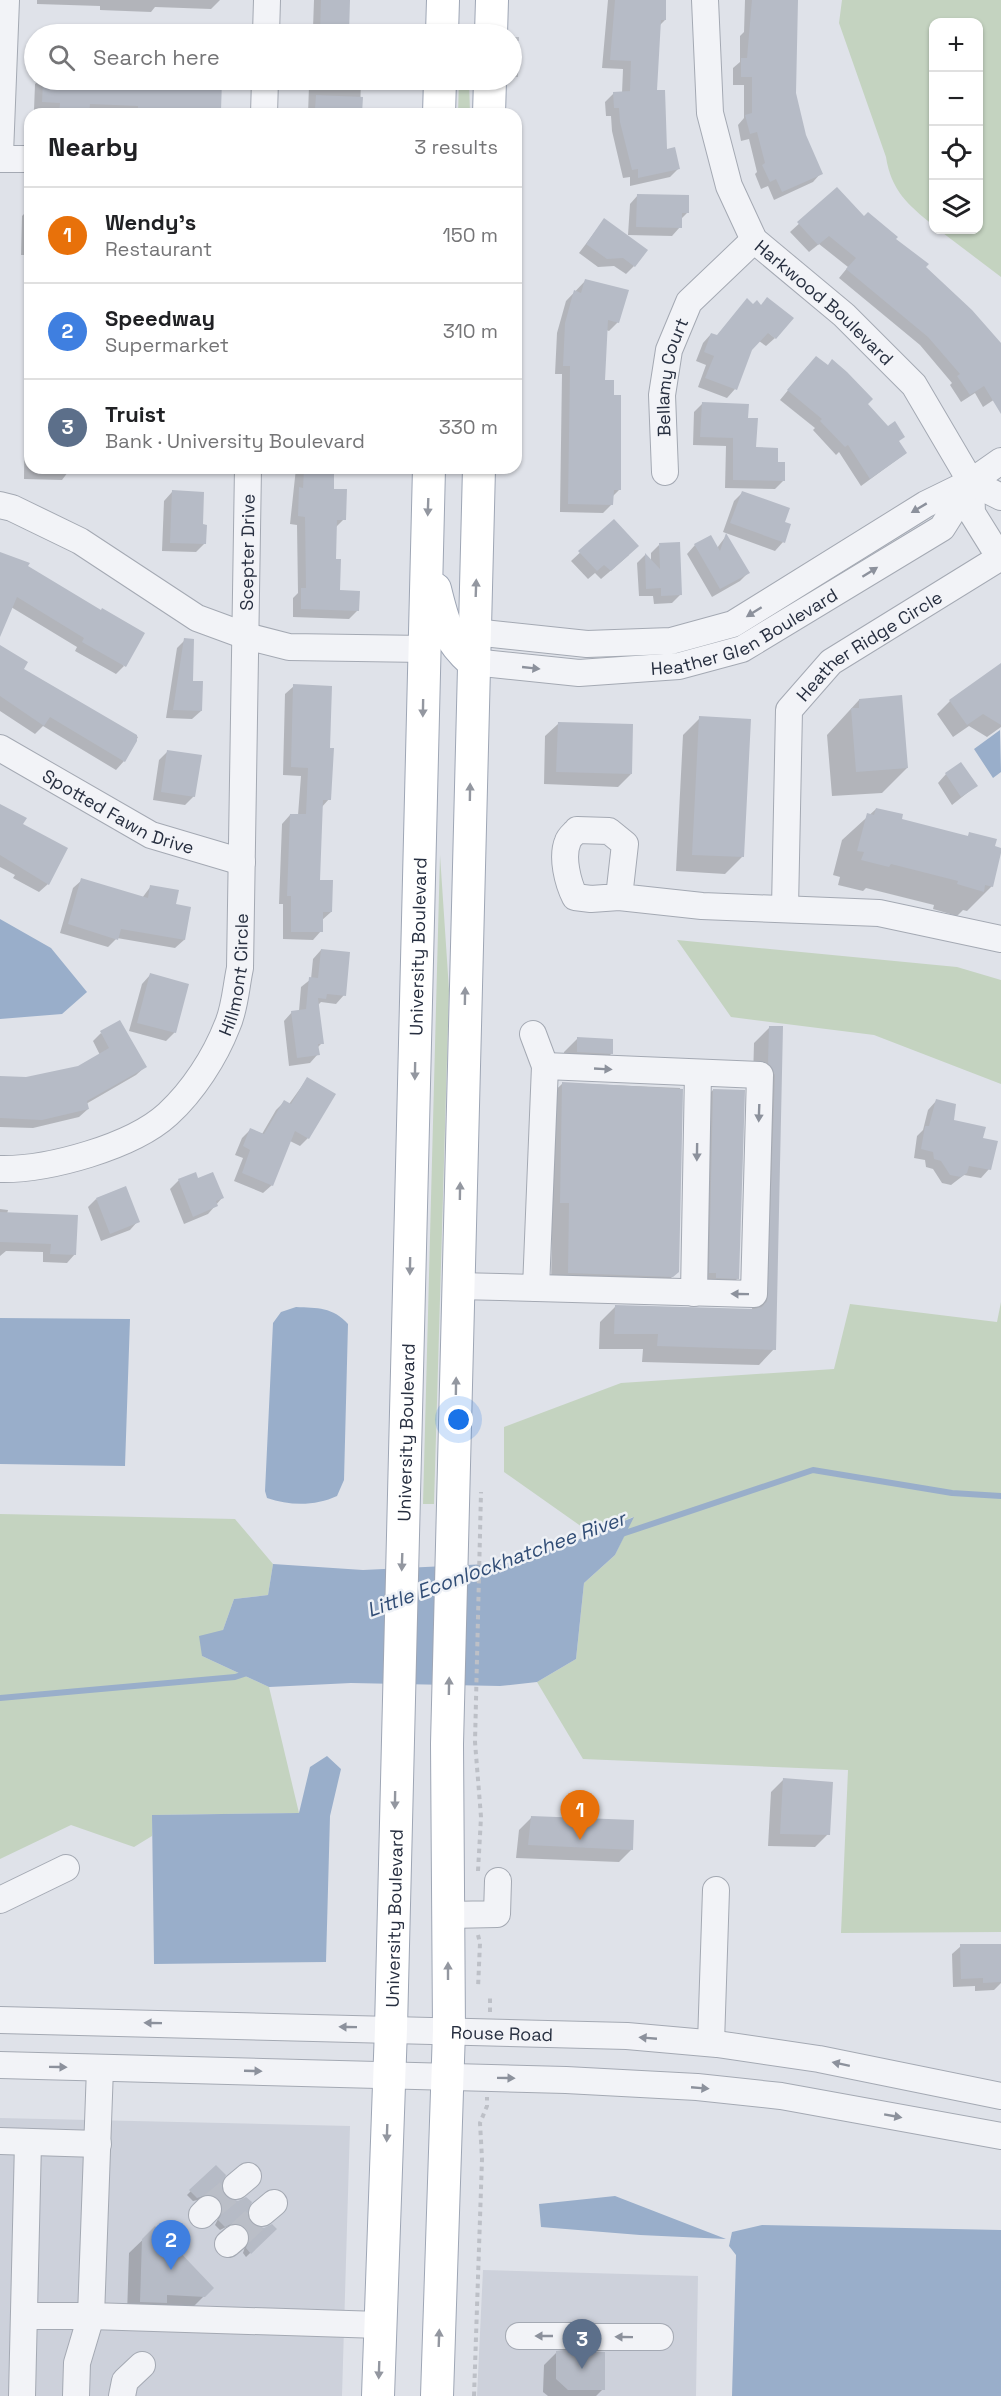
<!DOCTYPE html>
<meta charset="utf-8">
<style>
:root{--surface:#fff;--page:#f6f6f6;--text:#202124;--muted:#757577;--line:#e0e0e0;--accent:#0f766e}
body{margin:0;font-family:"Space Grotesk",sans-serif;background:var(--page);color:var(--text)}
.controls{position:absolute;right:18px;top:18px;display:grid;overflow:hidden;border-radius:12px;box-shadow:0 2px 4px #0004}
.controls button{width:54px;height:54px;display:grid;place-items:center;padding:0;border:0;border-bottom:2px solid var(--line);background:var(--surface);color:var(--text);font:30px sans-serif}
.you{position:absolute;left:459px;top:1420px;width:21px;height:21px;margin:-15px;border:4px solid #fff;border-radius:50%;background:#1a73e8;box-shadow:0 0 0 9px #1a73e833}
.badge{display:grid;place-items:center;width:39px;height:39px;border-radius:50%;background:var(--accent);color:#fff;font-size:20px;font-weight:700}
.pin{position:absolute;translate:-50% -50px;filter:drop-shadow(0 2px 3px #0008)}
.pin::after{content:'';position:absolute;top:32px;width:21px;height:18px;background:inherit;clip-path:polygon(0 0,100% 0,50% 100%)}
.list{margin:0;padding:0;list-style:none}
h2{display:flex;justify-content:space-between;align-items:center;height:78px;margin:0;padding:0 24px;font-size:26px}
h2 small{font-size:20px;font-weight:400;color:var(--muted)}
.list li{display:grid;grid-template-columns:39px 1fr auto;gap:18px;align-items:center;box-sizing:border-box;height:96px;padding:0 24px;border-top:2px solid var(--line)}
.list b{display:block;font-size:22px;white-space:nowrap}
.list p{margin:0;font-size:20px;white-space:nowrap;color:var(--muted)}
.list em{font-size:20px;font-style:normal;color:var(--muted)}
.icon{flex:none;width:33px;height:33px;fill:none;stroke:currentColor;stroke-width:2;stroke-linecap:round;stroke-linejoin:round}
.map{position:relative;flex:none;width:1001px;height:2396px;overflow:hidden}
.search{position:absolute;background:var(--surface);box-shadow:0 2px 4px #0004;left:24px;top:24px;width:498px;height:66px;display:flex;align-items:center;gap:15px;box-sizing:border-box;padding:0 21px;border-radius:33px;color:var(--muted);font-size:22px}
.panel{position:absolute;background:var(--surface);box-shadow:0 2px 4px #0004;left:24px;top:108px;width:498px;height:366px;border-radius:18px}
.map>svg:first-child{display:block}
</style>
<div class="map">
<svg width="1001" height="2396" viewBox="0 0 1001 2396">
<rect width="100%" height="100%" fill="#dfe2e9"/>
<path fill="#cdd1db" d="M0,2118L350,2126L342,2396H0Z
M483,2270L698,2276L696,2396H477Z"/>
<path fill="#c4d3c0" d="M842,0H1001V277L939,230H978V22H934L933,225C908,205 891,190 886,157L839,23Z
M459,80H469L470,114H458Z
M440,855L449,990L434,1504H423Z
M677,940L957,967L1001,980V1084L874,1035L731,1017Z
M1001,1302V1932L841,1933L848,1770L583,1759L537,1682L576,1659L584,1583L615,1555L633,1517L592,1534L504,1472V1427L621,1383L834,1369L850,1304L997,1322Z
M0,1514L235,1519L273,1564L268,1595L234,1599L223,1630L202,1656L269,1687L299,1813L153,1815L152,1836L134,1847L71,1825L0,1859Z"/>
<path fill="#99aeca" d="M1000,730L1001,772L993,778L974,749Z
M0,919L51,948L87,992L62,1014L0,1019Z
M296,1307C317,1308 333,1307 348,1324L344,1480L337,1496C316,1506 290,1506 267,1498L265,1491L273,1323L281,1312Z
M0,1318L130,1319L125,1466L0,1464Z
M634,1517L615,1555L584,1583L576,1659L537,1682L500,1686L351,1683L269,1687L202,1656L199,1636L223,1630L234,1599L268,1595L273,1564L363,1570L508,1563L570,1543Z
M327,1756L341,1769L330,1816L326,1962L154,1964L152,1815L299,1813L310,1767Z
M615,2196L726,2239L640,2235L541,2227L539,2204Z
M762,2225L1001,2230V2396H732L736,2255L729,2246L732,2232Z"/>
<path fill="#0003" d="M37,0H220L211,9L155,7L151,12L100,10V6L37,4Z
M314,0H349L348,34H306L313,28Z
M608,0H646L665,20L659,26L656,92L666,151L679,168L670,177L630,186V177L623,178L612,131L611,116H606L605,102L614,93H622L623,69L602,68Z
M745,0H795L794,93L804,136L821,173L813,182L774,200L768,186L761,189L755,174L757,172L749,139L741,141L738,125L744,118V85H733V68L740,62V36L744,32Z
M40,80H221L220,111L217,114H52V111L34,110L35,84Z
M303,80H361L360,114H308L309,86L302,85Z
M837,189L864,218L894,240L1001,346V395L983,407L975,393L961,402L950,385L952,383L920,345L839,278L848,267L819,244L809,252L790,232Z
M638,195L687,213L680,220V227L672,236L628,235L630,204Z
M30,208V255H21L22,216Z
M604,220L634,266L626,274L614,266L598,267L579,253Z
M586,280L618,322L609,331L606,330L603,381L619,490L612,497V504L603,513L560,512L562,374H555L557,333L566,301Z
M739,309L775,338L766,346L759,341L750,349L735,389L727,398L698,387L706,365L696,361L703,343L711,334L717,336Z
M30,364V468H71L62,480L24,479L25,369Z
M808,366L827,367L866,404L906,453L861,486L839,452L836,455L813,430L815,428L780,400Z
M702,404L747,419L754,449L777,464L784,480L775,489L725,488L726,446L693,445L694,412Z
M125,468H172L167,473L125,471Z
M296,468H333L332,490L344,519L335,528L334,561L338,591L358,610L349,619L293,617V598L298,593L297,525L290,524Z
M172,492L202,526L205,543L196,552L162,551L164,501Z
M742,493L783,523V542L775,551L723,532L734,501Z
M614,521L629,555L601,579L595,573L588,579L571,561Z
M726,536L748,573L740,581L712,597L687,554L695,545L717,548Z
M659,545L680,595L672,603L654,604L653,596H639L637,563L645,555L651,562V553Z
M0,553L27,566L124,666L116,674L75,651L77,647L11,607L0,619Z
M185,640L191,682L201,711L192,719L166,718L177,648Z
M0,647L22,669L138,737L124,761L116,770L43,726L35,734L0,711Z
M1001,665V727L987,737L969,726L953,737L937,714L950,701Z
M294,686L329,799L321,808L319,881L331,912L321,921V931L313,940L283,939V904H279L282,824L290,815H298L301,776L283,775L285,694Z
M859,700L907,768L882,793L832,796L827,735Z
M700,718L742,857L725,874L676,871L683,735Z
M558,724L631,774L618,787L544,784L545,736Z
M168,751L194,796L185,805L153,800L159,760Z
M946,774L976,786L952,805L938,783Z
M0,806L21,825L48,884L39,892L13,878L15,875L0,867Z
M876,809L900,820L967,837L970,834L992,886L967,911L963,910L957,916L933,909L934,905L866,888L863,891L838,885L840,877L833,875L842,840Z
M82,880L142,898L151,886L174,905L184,940L175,948L117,938L108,947L60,933L73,888Z
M321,950L344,995L336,1004L321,1002L318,1005L322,1043L317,1048L318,1054L310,1063L289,1066L284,1021L292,1012L299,1011L301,987L311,979L313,959Z
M150,975L175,1032L166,1041L129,1031L142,984Z
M770,1027L782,1028L774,1349L759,1365L642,1362L643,1349H599L600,1322L615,1307L752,1310L760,1092L753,1079L754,1043Z
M101,1033L145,1067L136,1075L86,1104L88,1109L79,1117L33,1128L0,1127V1078L26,1079L78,1067L100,1055L93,1041Z
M577,1039L612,1053L599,1066L564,1065V1052Z
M307,1079L308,1138L300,1146L290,1141L272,1185L263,1193L234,1181L243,1158L235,1155L242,1138L251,1129L262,1134L276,1110L284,1102L289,1104Z
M563,1083L680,1088L678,1271L660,1289L551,1290L552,1220L543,1219L545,1100Z
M713,1090L738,1278L721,1295H699L696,1107Z
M936,1101L952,1121L981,1139L989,1169L981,1178L964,1175L951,1185L942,1183L933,1169L926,1167L925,1160L914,1158L917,1136L923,1130L928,1110Z
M179,1180H197L222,1198L208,1214L184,1224L170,1189Z
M96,1199L138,1221L130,1230L101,1241L88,1207Z
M0,1209L8,1210L7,1214L75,1254L67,1263L43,1262V1252L6,1251L0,1256Z
M784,1779L828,1834L815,1847L768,1846L771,1792Z
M532,1817L632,1849L619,1862L516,1858L519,1830Z
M1001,1945V1983L994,1990L975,1991V1986L953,1987L952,1954L961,1946Z
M215,2167L224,2197L246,2215L250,2224L264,2229H275L246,2257L243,2253L247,2240L242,2231L228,2226L220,2230L215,2225L219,2217L216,2203L207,2198L193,2201L187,2195Z
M155,2228L212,2288L191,2309L127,2315L129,2253Z
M557,2352L603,2389L596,2396H548L543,2392L544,2365Z"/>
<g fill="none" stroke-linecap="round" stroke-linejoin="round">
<path stroke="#99aeca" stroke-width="6" d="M619,1535L813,1470L952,1493L1001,1496
M0,1698L235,1677L250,1672"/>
</g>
<path fill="#b6bbc6" d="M321,0H350L349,34H320Z
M615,0H666V20H661L657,90H665L667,149L675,147L680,169L638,178V169L632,170L620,122L619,108H614L613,92L630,91L631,61L610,60Z
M752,0H798L796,93L806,135L823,174L782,192L776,179L770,182L762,165L765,163L757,132L750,134L745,115L752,113V77H741V58H747Z
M43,80H222L221,111L138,114V106L90,104L89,114L59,113L60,103L42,102Z
M316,95L363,97L362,114H324V110L315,109Z
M837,187L864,216L868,212L898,237L896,239L929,264L926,267L972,310L1001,343V414L984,386L970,395L957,376L960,374L928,337L846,269L856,258L829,236L818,245L797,222Z
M637,194L689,195V213H682V228L636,227Z
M604,218L648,250L635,267L623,258L607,259L586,244Z
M585,279L629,290L619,323L608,320L605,380H614V395H621V490H614L613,505L568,504L570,366H563L565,323L574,290L581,293Z
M767,297L794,318L776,339L768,333L752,350L737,390L705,378L714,356L704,352L711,333L717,335L747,298L753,304L757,300L761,305Z
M816,356L828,365L832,359L847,372L873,399L868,404L888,426L895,421L905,437L899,441L907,453L870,479L848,445L845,447L820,421L822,419L787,390Z
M702,402L749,404L748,418H758L756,447L778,448V462H785V481L733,480V438L700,437Z
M304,468H334V489H347L346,520H337L336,559H341L340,590L360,591L359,611L301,609V588H306L305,517L298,516L299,487L303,488Z
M172,490L204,492L203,524L207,525L206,544L170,543Z
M742,491L790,508L785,522L791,524L785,543L730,523Z
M614,519L639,546L611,571L604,565L597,571L578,551Z
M726,533L750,573L720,589L694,544L711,535L720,551Z
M680,542L682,595L661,596V588L646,589L645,553L660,569L659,543Z
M0,552L30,563L28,566L101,610L102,608L145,633L126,667L82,642L84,638L17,597L0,637Z
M184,638L194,639L193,681H203L202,711L173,710Z
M0,645L28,662L24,669L137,735V741L125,762L50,717L44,726L0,696Z
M1001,663V725L983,714L967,725L949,700Z
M293,684L332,686L330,748H334L331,800H323L320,880H333L332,912H323V932H291V896H287L290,814H306L308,768L291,767Z
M902,695L908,768L856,772L851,708H859V699Z
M699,716L751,719L744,857L692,855Z
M558,722L633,724L632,774L556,772Z
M167,750L202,755L195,797L161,792Z
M961,762L978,786L961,797L945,773Z
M0,804L27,818L23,824L68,848L49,885L0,855Z
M876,808L903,814L902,819L968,836L969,832L997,839L995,846L1001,848V853L993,887L985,885L984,892L957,884L958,881L891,864L889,867L861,860L864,852L857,851L867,813L874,815Z
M81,878L148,898L150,885L179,890L176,904L191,907L185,940L121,929L118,940L68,924Z
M321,949L350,952L346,996L327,994L326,999L318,998L324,1044H318L320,1055L297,1058L291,1011L306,1009L309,977L318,978Z
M150,973L189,984L176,1033L137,1023Z
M120,1020L147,1067L87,1101L89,1109L42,1120L0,1118V1076L26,1077L78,1066L109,1048L100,1031Z
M769,1026H783L776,1350L657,1346L658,1334H614L615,1305L754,1309L762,1307L767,1301L775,1075L768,1063Z
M577,1037L613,1039V1054L577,1052Z
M307,1077L336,1094L309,1139L295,1131L273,1186L242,1173L250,1150L243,1146L250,1128L264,1134L284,1100L291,1104Z
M562,1082L683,1089L679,1272L673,1277L568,1273L569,1203H560Z
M713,1089L745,1090L739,1279L716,1278V1273H709Z
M936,1099L956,1104L954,1120L986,1127L983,1138L998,1141L991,1170L969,1166L967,1173L961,1177L950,1175L941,1161L934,1159L933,1152L921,1149L925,1126H929Z
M196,1172L198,1178L213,1172L224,1198L216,1201L218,1206L193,1217L178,1179Z
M126,1186L140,1222L110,1234L96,1198Z
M0,1212L78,1215L76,1255L50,1254L51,1244L0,1242Z
M783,1778L833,1782L830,1835L780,1834Z
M531,1816L634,1820L633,1850L528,1845Z
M960,1944H1001V1982L983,1983V1978L961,1979Z
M216,2165L226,2175L221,2188L225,2196L238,2201L246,2197L252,2202L247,2215L251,2223L264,2228L272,2224L277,2229L251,2254L246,2248L250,2236L246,2228L233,2223L225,2227L218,2220L223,2212L219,2199L211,2194L197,2198L189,2190Z
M155,2226L214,2288L205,2297L167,2295V2303L140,2302L142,2239Z
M579,2348L588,2352H605V2390H568L556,2379V2351Z"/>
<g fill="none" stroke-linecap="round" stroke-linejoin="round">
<path stroke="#babec7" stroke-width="26" stroke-dasharray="26 13" stroke-linecap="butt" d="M208,2209L236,2186
M235,2238L262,2213"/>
<g stroke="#a4a9b3" stroke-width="28">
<g id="minor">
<path id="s1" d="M705,0L710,113L729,186L754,240L844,315L914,385L971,482L972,513L1000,558"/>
<path d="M266,34L267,0"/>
<path d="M264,114L265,80"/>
<path d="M0,154L6,0"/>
<path d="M0,159H30"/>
<path id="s2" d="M665,472L662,395L669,350L689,302L754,240"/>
<path d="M971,482L1001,497"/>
<path d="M0,505L12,508L80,541L197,618L246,636L289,647L425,649"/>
<path d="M474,632L587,644L671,641L733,624L926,504L971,482L1001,461"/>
<path id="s3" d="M473,662L579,673L679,666L742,649L942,528L971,482"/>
<path id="s4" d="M0,748L151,835L242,862"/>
<path d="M619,897L625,844L609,831L577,830C575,833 569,837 568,841C561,857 568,883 575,897L591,899L619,897L702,906L879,913L1001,939"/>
<path id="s5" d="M785,908L789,710L831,662L1001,557"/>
<path id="s6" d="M0,1169C48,1170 132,1147 168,1114C193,1091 215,1057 227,1026C235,1009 236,986 240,968L248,468"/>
<path d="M458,1286L536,1288L545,1066L533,1034"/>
<path d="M536,1288L754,1294L760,1075L545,1066"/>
<path d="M694,1293L698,1073"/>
<path d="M0,1900L66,1868"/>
<path d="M449,1915L497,1914L498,1881"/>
<path id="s7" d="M0,2020L627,2036L717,2044L819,2059L1001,2096"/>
<path d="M711,2043L716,1890"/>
<path d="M0,2065L566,2080L697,2087L781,2096L1001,2136"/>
<path d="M100,2068L91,2316L380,2325"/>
<path d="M0,2141L98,2144"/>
<path d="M236,2186L248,2176"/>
<path d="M262,2213L274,2203"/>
<path d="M202,2215L208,2209"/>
<path d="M228,2244L235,2238"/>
<path d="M24,2316H91L77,2363L76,2396"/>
<path d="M519,2336H570"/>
<path d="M589,2337H660"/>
<path d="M22,2396L28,2142"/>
<path d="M122,2396L125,2381L142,2365"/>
</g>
</g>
<g stroke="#9ea6b5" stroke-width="34">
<g id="major">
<path d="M442,34L443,0"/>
<path d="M491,34L492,0"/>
<path d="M439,114L440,80"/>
<path d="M489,114L490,80"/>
<path d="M435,589C443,622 447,639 473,662"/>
<path id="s8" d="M378,2396L391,2028L429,468"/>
<path d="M437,2396L449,2030L447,1744L479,468"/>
</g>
</g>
<path stroke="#bdc0c7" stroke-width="4" stroke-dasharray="4.5 4.5" stroke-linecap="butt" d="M516,77L517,37
M478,1871L481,1817L475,1742L481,1492
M478,1935L480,1943L478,1988
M490,2012V1994
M474,2396L482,2159L480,2123L487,2106V2097"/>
<use href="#minor" stroke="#f2f3f7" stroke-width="26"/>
<use href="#major" stroke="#fff" stroke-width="32"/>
</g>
<defs><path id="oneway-solid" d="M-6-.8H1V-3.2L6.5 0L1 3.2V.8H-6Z" transform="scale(1.5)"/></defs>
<g fill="#9397a0">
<use href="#oneway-solid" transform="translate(428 507) rotate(92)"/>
<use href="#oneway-solid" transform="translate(476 588) rotate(-88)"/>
<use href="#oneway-solid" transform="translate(423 708) rotate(91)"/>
<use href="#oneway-solid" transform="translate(470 792) rotate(-89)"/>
<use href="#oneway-solid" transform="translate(465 996) rotate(-89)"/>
<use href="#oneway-solid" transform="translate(415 1071) rotate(91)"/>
<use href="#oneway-solid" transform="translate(460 1191) rotate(-89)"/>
<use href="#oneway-solid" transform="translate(410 1266) rotate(91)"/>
<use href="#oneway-solid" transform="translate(456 1386) rotate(-89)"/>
<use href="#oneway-solid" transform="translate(402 1562) rotate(92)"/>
<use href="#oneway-solid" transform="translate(449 1686) rotate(-89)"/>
<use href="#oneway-solid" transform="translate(395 1800) rotate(91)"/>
<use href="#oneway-solid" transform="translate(448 1971) rotate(-90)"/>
<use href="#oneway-solid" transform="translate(387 2133) rotate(92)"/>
<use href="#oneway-solid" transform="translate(439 2338) rotate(-88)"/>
<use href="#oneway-solid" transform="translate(379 2370) rotate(92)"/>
</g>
<g fill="#8c919c">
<use href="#oneway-solid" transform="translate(919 508) rotate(149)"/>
<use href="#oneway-solid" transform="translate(870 572) rotate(-32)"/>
<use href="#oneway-solid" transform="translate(754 612) rotate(148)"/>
<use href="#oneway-solid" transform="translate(531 668) rotate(6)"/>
<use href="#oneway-solid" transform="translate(603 1069) rotate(3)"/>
<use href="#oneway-solid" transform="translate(759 1113) rotate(92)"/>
<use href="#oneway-solid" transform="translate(697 1152) rotate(91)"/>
<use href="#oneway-solid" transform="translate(740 1294) rotate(-179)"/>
<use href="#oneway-solid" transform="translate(153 2023) rotate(-179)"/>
<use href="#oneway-solid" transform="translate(348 2027) rotate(-179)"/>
<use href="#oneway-solid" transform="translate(648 2038) rotate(-175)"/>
<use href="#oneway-solid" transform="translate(841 2064) rotate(-168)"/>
<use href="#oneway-solid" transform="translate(58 2067) rotate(1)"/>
<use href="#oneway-solid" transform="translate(253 2071) rotate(2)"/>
<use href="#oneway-solid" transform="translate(506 2078) rotate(1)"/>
<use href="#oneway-solid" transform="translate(700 2088) rotate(5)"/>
<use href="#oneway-solid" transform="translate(893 2116) rotate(10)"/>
<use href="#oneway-solid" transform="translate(544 2336) rotate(-180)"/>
<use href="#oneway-solid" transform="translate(624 2337) rotate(-179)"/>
</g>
<g text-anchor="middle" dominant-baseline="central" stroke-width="5" stroke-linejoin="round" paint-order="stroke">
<g font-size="18" fill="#272f40" stroke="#eef1f6">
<text stroke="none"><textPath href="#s1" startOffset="342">Harkwood Boulevard</textPath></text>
<text stroke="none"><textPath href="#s2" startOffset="96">Bellamy Court</textPath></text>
<text stroke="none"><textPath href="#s6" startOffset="762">Scepter Drive</textPath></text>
<text stroke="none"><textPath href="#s3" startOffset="280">Heather Glen Boulevard</textPath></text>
<text stroke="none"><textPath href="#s5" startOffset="302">Heather Ridge Circle</textPath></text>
<text stroke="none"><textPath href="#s4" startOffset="135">Spotted Fawn Drive</textPath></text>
<text stroke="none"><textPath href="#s8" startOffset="1450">University Boulevard</textPath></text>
<text stroke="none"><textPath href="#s6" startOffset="339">Hillmont Circle</textPath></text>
<text stroke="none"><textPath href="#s8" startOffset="964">University Boulevard</textPath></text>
<text stroke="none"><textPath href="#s8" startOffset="478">University Boulevard</textPath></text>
<text stroke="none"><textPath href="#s7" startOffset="502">Rouse Road</textPath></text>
</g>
<g font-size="20" font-style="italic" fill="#304c75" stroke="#eef1f6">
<text transform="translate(496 1564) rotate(-20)">Little Econlockhatchee River</text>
</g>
</g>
</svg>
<div class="controls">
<button>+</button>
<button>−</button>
<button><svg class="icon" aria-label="locate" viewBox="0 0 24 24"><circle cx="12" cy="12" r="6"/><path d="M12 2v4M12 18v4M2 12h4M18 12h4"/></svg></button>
<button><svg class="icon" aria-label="layers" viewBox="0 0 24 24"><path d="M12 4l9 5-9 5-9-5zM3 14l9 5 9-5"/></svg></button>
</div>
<div class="you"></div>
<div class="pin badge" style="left:580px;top:1840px;background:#e8710a">1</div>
<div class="pin badge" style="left:171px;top:2270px;background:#3f7fe0">2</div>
<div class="pin badge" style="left:582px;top:2369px;background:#5c6f8a">3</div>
<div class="search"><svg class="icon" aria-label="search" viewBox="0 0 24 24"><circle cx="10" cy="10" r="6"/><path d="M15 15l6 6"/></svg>Search here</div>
<section class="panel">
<h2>Nearby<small>3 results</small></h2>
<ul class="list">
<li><span class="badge" style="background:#e8710a">1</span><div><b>Wendy's</b><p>Restaurant</p></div><em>150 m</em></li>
<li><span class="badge" style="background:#3f7fe0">2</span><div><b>Speedway</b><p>Supermarket</p></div><em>310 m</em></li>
<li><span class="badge" style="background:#5c6f8a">3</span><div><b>Truist</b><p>Bank · University Boulevard</p></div><em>330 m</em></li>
</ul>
</section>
</div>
